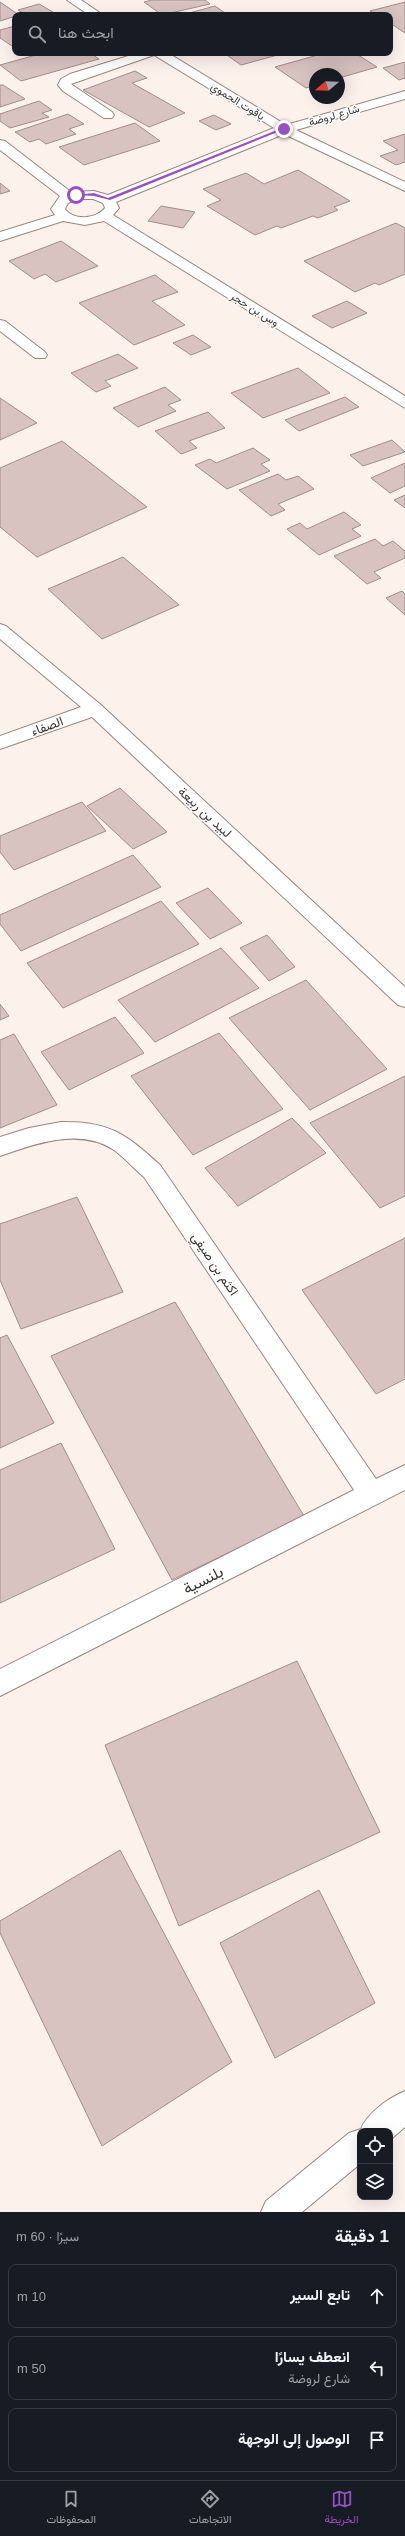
<!DOCTYPE html>
<html lang="ar">
<meta charset="utf-8">
<style>
:root{--surface:#171b24;--page:#20242c;--text:#f1f3f6;--muted:#9ea1a6;--line:#363941;--accent:#9950c2}
body{margin:0;font-family:Helvetica,Vazirmatn,sans-serif;background:var(--page);color:var(--text);direction:rtl}
.controls{position:absolute;right:12px;bottom:12px;display:grid;overflow:hidden;border-radius:8px;box-shadow:0 4px 16px #0002}
.controls button{width:36px;height:36px;display:grid;place-items:center;padding:0;border:0;border-bottom:1px solid var(--line);background:var(--surface);color:var(--text);font:20px sans-serif}
.compass{position:absolute;left:309px;top:68px;width:36px;height:36px;border-radius:50%;background:var(--surface);box-shadow:0 4px 16px #0002;rotate:251deg}
.stop{position:absolute;width:12px;height:12px;margin:-9px;border:3px solid #9950c2;border-radius:50%;background:#fff}
.stop.end{background:#9950c2;border-color:#fff;box-shadow:0 1px 4px #0008}
.list{margin:0;padding:0;list-style:none}
h2{display:flex;justify-content:space-between;align-items:center;height:52px;margin:0;padding:0 16px;font-size:17px}
h2 small{font-size:13px;font-weight:400;color:var(--muted)}
.list li{display:grid;grid-template-columns:26px 1fr auto;gap:12px;align-items:center;box-sizing:border-box;height:64px;margin:0 8px 8px;padding:0 8px;border:1px solid var(--line);border-radius:8px}
.list b{display:block;font-size:15px;white-space:nowrap}
.list p{margin:0;font-size:13px;white-space:nowrap;color:var(--muted)}
.list em{font-size:13px;font-style:normal;color:var(--muted)}
.icon{flex:none;width:22px;height:22px;fill:none;stroke:currentColor;stroke-width:2;stroke-linecap:round;stroke-linejoin:round}
.map{position:relative;flex:none;width:405px;height:2212px;overflow:hidden;direction:ltr}
.search{position:absolute;background:var(--surface);box-shadow:0 4px 16px #0002;left:12px;right:12px;top:12px;height:44px;display:flex;align-items:center;gap:10px;box-sizing:border-box;padding:0 14px;border-radius:8px;color:var(--muted);font-size:15px}
.sheet{height:268px;background:var(--surface)}
nav{display:flex;justify-content:space-around;align-items:center;box-sizing:border-box;height:56px;border-top:1px solid var(--line);background:var(--surface);font-size:11px;color:var(--muted)}
nav a{display:grid;justify-items:center;gap:2px}
nav .on{color:var(--accent)}
.map>svg:first-child{display:block}
</style>
<div class="map">
<svg width="405" height="2212" viewBox="0 0 405 2212">
<rect width="100%" height="100%" fill="#fdf1ec"/>
<path fill="#d8c3c0" stroke="#a18d8a" d="M152,0H205L210,4L162,15L144,2Z
M0,2L19,15L0,21Z
M405,2V33L390,23V15H377L370,11Z
M39,4L58,15H26L18,10Z
M215,6L228,15H182Z
M15,26V48L0,38V30Z
M43,53H90L99,59L21,81L0,65Z
M224,53H285L241,65Z
M325,53H355L377,67L339,78V74H315V85L306,88L275,67Z
M405,62V78L399,80L383,68Z
M135,71L147,78L132,83L185,113L149,127L83,90Z
M0,85H3L25,99L0,107Z
M39,101L52,110L42,113L49,117L10,128L0,121V114Z
M68,114L84,124L69,129L76,134L46,144L39,139L30,142L15,132Z
M214,115L231,124L216,130L199,121Z
M135,123L160,141L84,165L59,147Z
M405,134V162L396,165L380,156L398,150L383,141Z
M298,170L350,201L334,207L338,210L318,218L313,216L281,228L277,226L255,235L207,206L221,200L203,189L246,173L264,184Z
M0,183L10,191L0,194Z
M161,206L195,212L183,228L148,221Z
M396,223L405,228V274L379,285L375,283L355,292L304,261Z
M61,241L98,266L56,282L45,274L34,279L9,261Z
M155,275L178,292L152,301L185,325L134,345L79,303Z
M347,301L367,313L332,328L312,316Z
M193,335L211,347L191,355L173,343Z
M118,354L138,368L105,381L111,386L96,392L71,373Z
M298,368L330,393L263,418L231,393Z
M165,387L181,400L168,405L176,411L138,427L113,408Z
M345,397L359,407L299,431L285,420Z
M0,398L37,423L0,440Z
M208,412L225,428L189,441L197,448L181,454L155,431Z
M392,440L405,452L363,466L350,455Z
M62,441L147,507L37,557L0,527V468Z
M253,448L270,460L261,464L270,471L227,489L195,465L210,459L216,463Z
M405,463V486L390,493L371,478Z
M278,474L286,480L298,476L314,489L278,504L285,510L271,516L239,490Z
M405,495V508L394,500Z
M344,512L361,525L352,529L361,536L319,555L287,529L300,523L307,529Z
M375,539L383,546L393,541L405,551V558L374,572L381,578L367,584L334,556Z
M123,557L179,605L102,639L48,589Z
M402,591L405,594V615L386,598Z
M120,788L167,832L133,849L87,806Z
M82,802L106,831L14,870L0,852V836Z
M133,855L161,887L21,951L0,924V915Z
M208,888L242,923L210,939L176,903Z
M161,901L199,944L63,1008L27,963Z
M267,935L295,967L269,981L240,948Z
M221,948L259,988L155,1042L118,1000Z
M306,980L387,1069L310,1110L229,1018Z
M0,1004L9,1016L0,1020Z
M115,1017L144,1053L69,1090L41,1052Z
M219,1033L283,1109L193,1155L131,1076Z
M14,1034L57,1105L0,1128V1040Z
M405,1076V1196L380,1208L310,1123Z
M292,1118L326,1153L238,1206L205,1168Z
M77,1197L123,1292L21,1329L0,1280V1224Z
M405,1238V1379L376,1394L302,1290Z
M175,1302L304,1516L172,1580L51,1356Z
M7,1335L54,1423L0,1448V1338Z
M61,1443L115,1549L0,1603V1470Z
M297,1661L380,1832L179,1926L105,1745Z
M120,1850L232,2062L102,2146L0,1933V1921Z
M319,1890L375,2003L275,2058L220,1943Z"/>
<g fill="none" stroke-linecap="round" stroke-linejoin="round">
<g stroke="#98867e" stroke-width="2">
<path id="service" d="M0,320L5,321L45,352L47,355L45,358H35L0,331Z"/>
</g>
<g stroke="#98867e" stroke-width="2">
<path id="minor" d="M67,0H81L103,15H89Z
M138,53H168L286,125L405,91V99L296,130L405,182V191L284,134L116,202L119,208L113,215L405,396V408L104,221L85,225L63,221L0,241V232L55,215L51,209L60,196L0,150V140L5,141L71,192L94,191L108,195L274,128L154,55L71,84L112,112L114,115L112,118H104L63,91L58,85L61,79L70,74ZM77,199H93L103,203L105,208C96,219 74,221 65,209L68,203Z
M0,624L6,626L101,705L405,987V1007L398,1005L92,717L0,749V736L81,707L0,639Z
M61,1122C109,1121 126,1134 160,1165L376,1479L405,1465V1490L0,1696V1669L354,1490L144,1177C134,1169 125,1158 114,1150C79,1127 35,1144 0,1156V1137L29,1128Z"/>
</g>
<g stroke="#98867e" stroke-width="2">
<path id="tertiary" d="M405,2091V2127L390,2140V2131H360V2164L302,2212H261L266,2201L349,2133L361,2129C368,2112 389,2098 405,2091Z"/>
</g>
<use href="#service" fill="#fff" fill-rule="evenodd"/>
<use href="#minor" fill="#fff" fill-rule="evenodd"/>
<use href="#tertiary" fill="#fff" fill-rule="evenodd"/>
</g>
<path fill="#9950c2" d="M282,128L285,129L110,200L94,196L75,195L94,193L108,198Z"/>
<g text-anchor="middle" dominant-baseline="central" stroke-width="3" stroke-linejoin="round" paint-order="stroke">
<g font-size="11" fill="#3d3532" stroke="#fff">
<text transform="translate(238 101) rotate(32)">ياقوت الحموي</text>
<text transform="translate(334 115) rotate(-16)">شارع لروضة</text>
<text transform="translate(255 309) rotate(32)">وس بن حجر</text>
</g>
<g font-size="13" fill="#3d3532" stroke="#fff">
<text transform="translate(47 726) rotate(-20)">الصفاء</text>
<text transform="translate(205 812) rotate(43)">لبيد بن ربيعة</text>
<text transform="translate(215 1264) rotate(56)">اكثم بن صيفي</text>
</g>
<g font-size="16" fill="#3d3532" stroke="#fff">
<text transform="translate(203 1580) rotate(-27)">بلنسية</text>
</g>
</g>
</svg>
<div class="controls">
<button><svg class="icon" aria-label="locate" viewBox="0 0 24 24"><circle cx="12" cy="12" r="6"/><path d="M12 2v4M12 18v4M2 12h4M18 12h4"/></svg></button>
<button><svg class="icon" aria-label="layers" viewBox="0 0 24 24"><path d="M12 4l9 5-9 5-9-5zM3 14l9 5 9-5"/></svg></button>
</div>
<svg class="compass" viewBox="-18 -18 36 36"><path d="M0-13l5 13h-10z" fill="#e53935"/><path d="M0 13l5-13h-10z" fill="#9ea1a6"/></svg>
<div class="stop" style="left:76px;top:195px"></div>
<div class="stop end" style="left:284px;top:129px"></div>
<div class="search"><svg class="icon" aria-label="search" viewBox="0 0 24 24"><circle cx="10" cy="10" r="6"/><path d="M15 15l6 6"/></svg>ابحث هنا</div>
</div>
<section class="sheet">
<h2>1 دقيقة<small>سيرًا · 60 m</small></h2>
<ul class="list">
<li><svg class="icon" aria-label="ahead" viewBox="0 0 24 24"><path d="M12 20V5M6 11l6-6 6 6"/></svg><div><b>تابع السير</b></div><em>10 m</em></li>
<li><svg class="icon" aria-label="left" viewBox="0 0 24 24"><path d="M17 20v-9H6M10 6l-5 5 5 5"/></svg><div><b>انعطف يسارًا</b><p>شارع لروضة</p></div><em>50 m</em></li>
<li><svg class="icon" aria-label="arrive" viewBox="0 0 24 24"><path d="M6 21V4h12l-3 4 3 4H6"/></svg><div><b>الوصول إلى الوجهة</b></div></li>
</ul>
</section>
<nav>
<a class="on"><svg class="icon" aria-label="map" viewBox="0 0 24 24"><path d="M3 6l6-2 6 2 6-2v14l-6 2-6-2-6 2zM9 4v14M15 6v14"/></svg>الخريطة</a>
<a><svg class="icon" aria-label="directions" viewBox="0 0 24 24"><path d="M12 3l9 9-9 9-9-9zM9 14v-3h6M13 9l2 2-2 2"/></svg>الاتجاهات</a>
<a><svg class="icon" aria-label="saved" viewBox="0 0 24 24"><path d="M7 4h10v16l-5-4-5 4z"/></svg>المحفوظات</a>
</nav>
